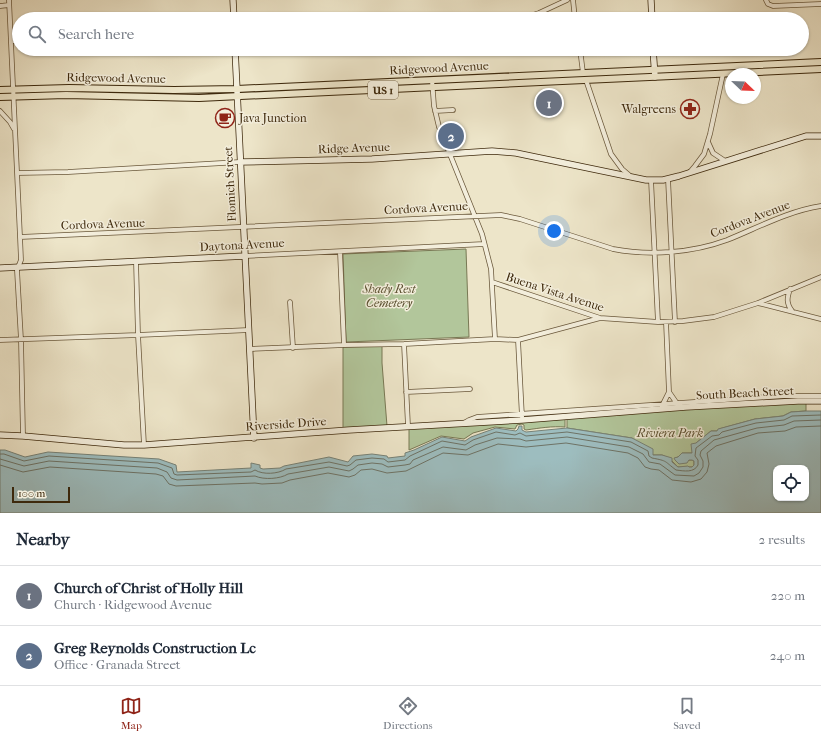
<!DOCTYPE html>
<meta charset="utf-8">
<style>
:root{--surface:#fff;--page:#f6f6f7;--text:#1f2937;--muted:#747a83;--line:#e0e1e3;--accent:#8f2418}
body{margin:0;font-family:"IM FELL French Canon",serif;background:var(--page);color:var(--text)}
.controls{position:absolute;right:12px;bottom:12px;display:grid;overflow:hidden;border-radius:8px;box-shadow:0 1px 3px #0004}
.controls button{width:36px;height:36px;display:grid;place-items:center;padding:0;border:0;border-bottom:1px solid var(--line);background:var(--surface);color:var(--text);font:20px sans-serif}
.compass{position:absolute;left:725px;top:68px;width:36px;height:36px;border-radius:50%;background:var(--surface);box-shadow:0 1px 3px #0004;rotate:113deg}
.scale{position:absolute;left:12px;bottom:10px;width:58px;box-sizing:border-box;padding-left:4px;border:2px solid #3e290c;border-top:0;font-size:11px;line-height:14px;white-space:nowrap;color:#3e290c;-webkit-text-stroke:3px #f3eedc;paint-order:stroke}
.you{position:absolute;left:554px;top:231px;width:14px;height:14px;margin:-10px;border:3px solid #fff;border-radius:50%;background:#1a73e8;box-shadow:0 0 0 6px #1a73e833}
.badge{display:grid;place-items:center;width:26px;height:26px;border-radius:50%;background:var(--accent);color:#fff;font-size:13px;font-weight:700}
.pin{position:absolute;translate:-50% -50%;border:2px solid #fff;box-shadow:0 1px 4px #0006}
.list{margin:0;padding:0;list-style:none}
h2{display:flex;justify-content:space-between;align-items:center;height:52px;margin:0;padding:0 16px;font-size:17px}
h2 small{font-size:13px;font-weight:400;color:var(--muted)}
.list li{display:grid;grid-template-columns:26px 1fr auto;gap:12px;align-items:center;box-sizing:border-box;height:60px;padding:0 16px;border-top:1px solid var(--line)}
.list b{display:block;font-size:15px;white-space:nowrap}
.list p{margin:0;font-size:13px;white-space:nowrap;color:var(--muted)}
.list em{font-size:13px;font-style:normal;color:var(--muted)}
.icon{flex:none;width:22px;height:22px;fill:none;stroke:currentColor;stroke-width:2;stroke-linecap:round;stroke-linejoin:round}
.map{position:relative;flex:none;width:821px;height:513px;overflow:hidden}
.search{position:absolute;background:var(--surface);box-shadow:0 1px 3px #0004;left:12px;right:12px;top:12px;height:44px;display:flex;align-items:center;gap:10px;box-sizing:border-box;padding:0 14px;border-radius:22px;color:var(--muted);font-size:15px}
.sheet{height:172px;background:var(--surface)}
nav{display:flex;justify-content:space-around;align-items:center;box-sizing:border-box;height:56px;border-top:1px solid var(--line);background:var(--surface);font-size:11px;color:var(--muted)}
nav a{display:grid;justify-items:center;gap:2px}
nav .on{color:var(--accent)}
.map>svg:first-child{display:block}
</style>
<div class="map">
<svg width="821" height="513" viewBox="0 0 821 513">
<rect width="100%" height="100%" fill="#ede5c9"/>
<filter id="stains"><feTurbulence type="fractalNoise" baseFrequency=".005" numOctaves="4"/><feColorMatrix values="0 0 0 0 .2 0 0 0 0 .09 0 0 0 0 .02 0 0 0 .5 -.17"/></filter>
<radialGradient id="worn" r=".72"><stop offset=".6" stop-color="#630" stop-opacity="0"/><stop offset="1" stop-color="#630" stop-opacity=".3"/></radialGradient>
<path fill="#b2c69b" stroke="#787854" d="M466,249L469,337L346,342L343,254Z
M382,346V363L387,426L343,428V347Z
M806,401V411L791,412L783,416L755,419L719,429L718,431H711L696,443L692,453H682L678,457L675,458L687,462L689,460H692L694,461V465L692,467H678L669,458L662,455H653L632,438L567,428V416Z
M565,418V427C552,426 540,428 526,430L524,429V425L522,424L517,425L515,429L495,427L473,433L464,439L441,436L409,450V428Z"/>
<path fill="#9dbdbf" stroke="#778277" fill-rule="evenodd" d="M806,411H821V513H0V450H5L25,457L48,452L159,459L176,465L177,472L251,468V463L260,465V468L263,469L280,468L284,466L329,457L348,462L353,456L372,454L387,456L388,458L405,456V453L414,450L442,437L465,441L471,437L496,428L516,431L518,429L519,426H522V430L526,432L567,428L632,438L653,449V455H662L672,458V462L678,467L688,466L689,467H692L694,465V461L692,460H689L687,463L679,464L675,460L674,458L678,457L682,453H692L691,444L696,443L711,431H717L718,429L755,419L783,416L791,412ZM776,468H806V498H776Z"/>
<g fill="none" stroke-linecap="round" stroke-linejoin="round">
<path stroke="#6e7366" stroke-width="1" d="M0,454H4L24,461L49,456L158,463L172,468L174,474L177,475L251,472L255,470C263,475 278,474 286,469L329,462L347,466L350,465L356,460L372,458L384,459L388,462L405,460L410,456L442,441L465,445L473,440L496,432L515,435L520,433L526,436L567,432L631,442L648,451L649,456L652,458C668,461 664,461 676,470C684,471 694,473 698,465V460L695,456L696,448L712,436L719,435L722,432L756,423L784,420L792,416L821,415
M0,459L24,466L49,461L157,468L167,472L171,478L177,480L255,476C264,480 280,479 288,474L329,467L349,471L353,469L358,465L372,463L382,464L388,467L405,465L410,464L413,460L443,447L466,450L475,445L497,438L520,439L526,441L567,437L629,447L643,454L649,462L660,464L675,475L694,476L699,473L703,467V461L700,455L701,451L714,440L757,428L784,425L794,421L821,420
M0,465L23,472L50,467L156,474L163,476L169,484L176,486L255,483L262,484L282,483L290,480L328,473L349,477L355,475L361,470L372,469L387,473L406,471L443,453L468,455L498,444L526,447L566,443L628,453L638,458L645,467L651,469L659,470L672,480L691,482L701,479L707,472L709,464L707,453L716,446L758,433L785,431L796,427L821,426"/>
<g stroke="#6a583b" stroke-width="5.5">
<path id="street" d="M9,0L20,237L21,260L17,270L21,340L23,436
M573,0L575,19
M766,0L768,4L773,6L821,4
M0,6L9,5
M505,19L527,17L539,13L567,0
M11,41H19
M394,49V50
M580,49L583,73
M432,80L434,106L439,127L482,234L491,269L495,339
M586,80L611,154L622,169L629,175
M0,111L10,122L14,129
M435,111L453,110
M708,142L713,153L725,161
M17,173L68,172L240,162
M689,173L695,166L704,154L710,134L723,74
M668,179L675,322
M651,180L658,322
M20,237L501,215L520,219L613,249C649,256 692,253 727,240C757,228 788,211 821,206
M340,252L344,345
M245,256L484,244
M136,261L138,335L144,445
M492,282L600,318L658,322L683,321L714,317L758,303L821,277
M790,289C787,298 786,303 792,311
M290,302L293,348
M758,303L821,319
M0,340L138,335L249,330
M518,340L522,417
M404,344L408,426
M250,349L344,345L404,344L495,339L518,340L600,318
M406,392L470,389
M669,392L678,405
M662,406L669,392L666,322
M464,423L469,420L477,417L783,396H821"/>
</g>
<g stroke="#3e290c" stroke-width="7">
<path id="secondary" d="M233,0L234,19
M651,0L652,19
M235,49L254,438
M653,49L655,77
M240,162L372,159L492,151L516,153L646,180H663L679,176L806,136H821
M0,268L245,256
M0,435L23,436L124,445H144L349,430L522,420L686,407L798,401H821"/>
</g>
<g stroke="#3e290c" stroke-width="8">
<path id="primary" d="M0,90L69,88L174,90L237,89L821,62
M0,97L66,95L199,98L821,69"/>
</g>
<use href="#street" stroke="#f3eedc" stroke-width="4"/>
<use href="#secondary" stroke="#f3eedc" stroke-width="5.5"/>
<use href="#primary" stroke="#ede5c9" stroke-width="6"/>
</g>
<defs>
<g id="pharmacy-ring" transform="scale(1)"><circle r="9.5" fill="#f3eedc" stroke="#8f2418" stroke-width="1.5"/><path d="M-2-6h4v4h4v4h-4v4h-4v-4h-4v-4h4Z" fill="#8f2418"/></g>
<g id="cafe-ring" transform="scale(1)"><circle r="9.5" fill="#f3eedc" stroke="#8f2418" stroke-width="1.5"/><path d="M-5.5-4.5H6V0H3Q3 3.5 0 3.5H-2.5Q-5.5 3.5-5.5 0ZM3-3.2v2h1.7v-2ZM-6 4.5H4V6H-6Z" fill="#8f2418"/></g>
</defs>
<g fill-rule="evenodd">
<use href="#pharmacy-ring" x="690" y="109"/>
<use href="#cafe-ring" x="225" y="118"/>
</g>
<g text-anchor="middle" dominant-baseline="central" stroke-width="3" stroke-linejoin="round" paint-order="stroke">
<rect fill="#f3eedc" stroke="#74644a" stroke-width="1" x="368" y="81" width="30" height="18" rx="3"/>
<g font-size="11" font-weight="bold" fill="#3e290c">
<text x="383" y="90">US 1</text>
</g>
<g font-size="12" fill="#3e290c" stroke="#f3eedc">
<text transform="translate(439 68) rotate(-3)">Ridgewood Avenue</text>
<text transform="translate(116 78) rotate(1)">Ridgewood Avenue</text>
<text transform="translate(354 148) rotate(-2)">Ridge Avenue</text>
<text transform="translate(230 184) rotate(-93)">Flomich Street</text>
<text transform="translate(426 208) rotate(-3)">Cordova Avenue</text>
<text transform="translate(750 219) rotate(-21)">Cordova Avenue</text>
<text transform="translate(103 224) rotate(-2)">Cordova Avenue</text>
<text transform="translate(242 245) rotate(-3)">Daytona Avenue</text>
<text transform="translate(555 292) rotate(18)">Buena Vista Avenue</text>
<text transform="translate(745 393) rotate(-3)">South Beach Street</text>
<text transform="translate(286 424) rotate(-4)">Riverside Drive</text>
</g>
<g font-size="12" fill="#3e290c" stroke="#f3eedc" text-anchor="end">
<text x="676" y="109">Walgreens</text>
<text x="239" y="118" text-anchor="start">Java Junction</text>
</g>
<g font-size="12" font-style="italic" fill="#5b5030" stroke="#f3eedc">
<text x="389" y="289">Shady Rest<tspan x="389" dy="14">Cemetery</tspan></text>
<text x="670" y="433">Riviera Park</text>
</g>
</g>
<rect width="100%" height="100%" filter="url(#stains)"/>
<rect width="100%" height="100%" fill="url(#worn)"/>
</svg>
<div class="controls">
<button><svg class="icon" aria-label="locate" viewBox="0 0 24 24"><circle cx="12" cy="12" r="6"/><path d="M12 2v4M12 18v4M2 12h4M18 12h4"/></svg></button>
</div>
<svg class="compass" viewBox="-18 -18 36 36"><path d="M0-13l5 13h-10z" fill="#e53935"/><path d="M0 13l5-13h-10z" fill="#747a83"/></svg>
<div class="scale">100 m</div>
<div class="you"></div>
<div class="pin badge" style="left:549px;top:103px;background:#6b7280">1</div>
<div class="pin badge" style="left:451px;top:136px;background:#5c6f8a">2</div>
<div class="search"><svg class="icon" aria-label="search" viewBox="0 0 24 24"><circle cx="10" cy="10" r="6"/><path d="M15 15l6 6"/></svg>Search here</div>
</div>
<section class="sheet">
<h2>Nearby<small>2 results</small></h2>
<ul class="list">
<li><span class="badge" style="background:#6b7280">1</span><div><b>Church of Christ of Holly Hill</b><p>Church · Ridgewood Avenue</p></div><em>220 m</em></li>
<li><span class="badge" style="background:#5c6f8a">2</span><div><b>Greg Reynolds Construction Lc</b><p>Office · Granada Street</p></div><em>240 m</em></li>
</ul>
</section>
<nav>
<a class="on"><svg class="icon" aria-label="map" viewBox="0 0 24 24"><path d="M3 6l6-2 6 2 6-2v14l-6 2-6-2-6 2zM9 4v14M15 6v14"/></svg>Map</a>
<a><svg class="icon" aria-label="directions" viewBox="0 0 24 24"><path d="M12 3l9 9-9 9-9-9zM9 14v-3h6M13 9l2 2-2 2"/></svg>Directions</a>
<a><svg class="icon" aria-label="saved" viewBox="0 0 24 24"><path d="M7 4h10v16l-5-4-5 4z"/></svg>Saved</a>
</nav>
